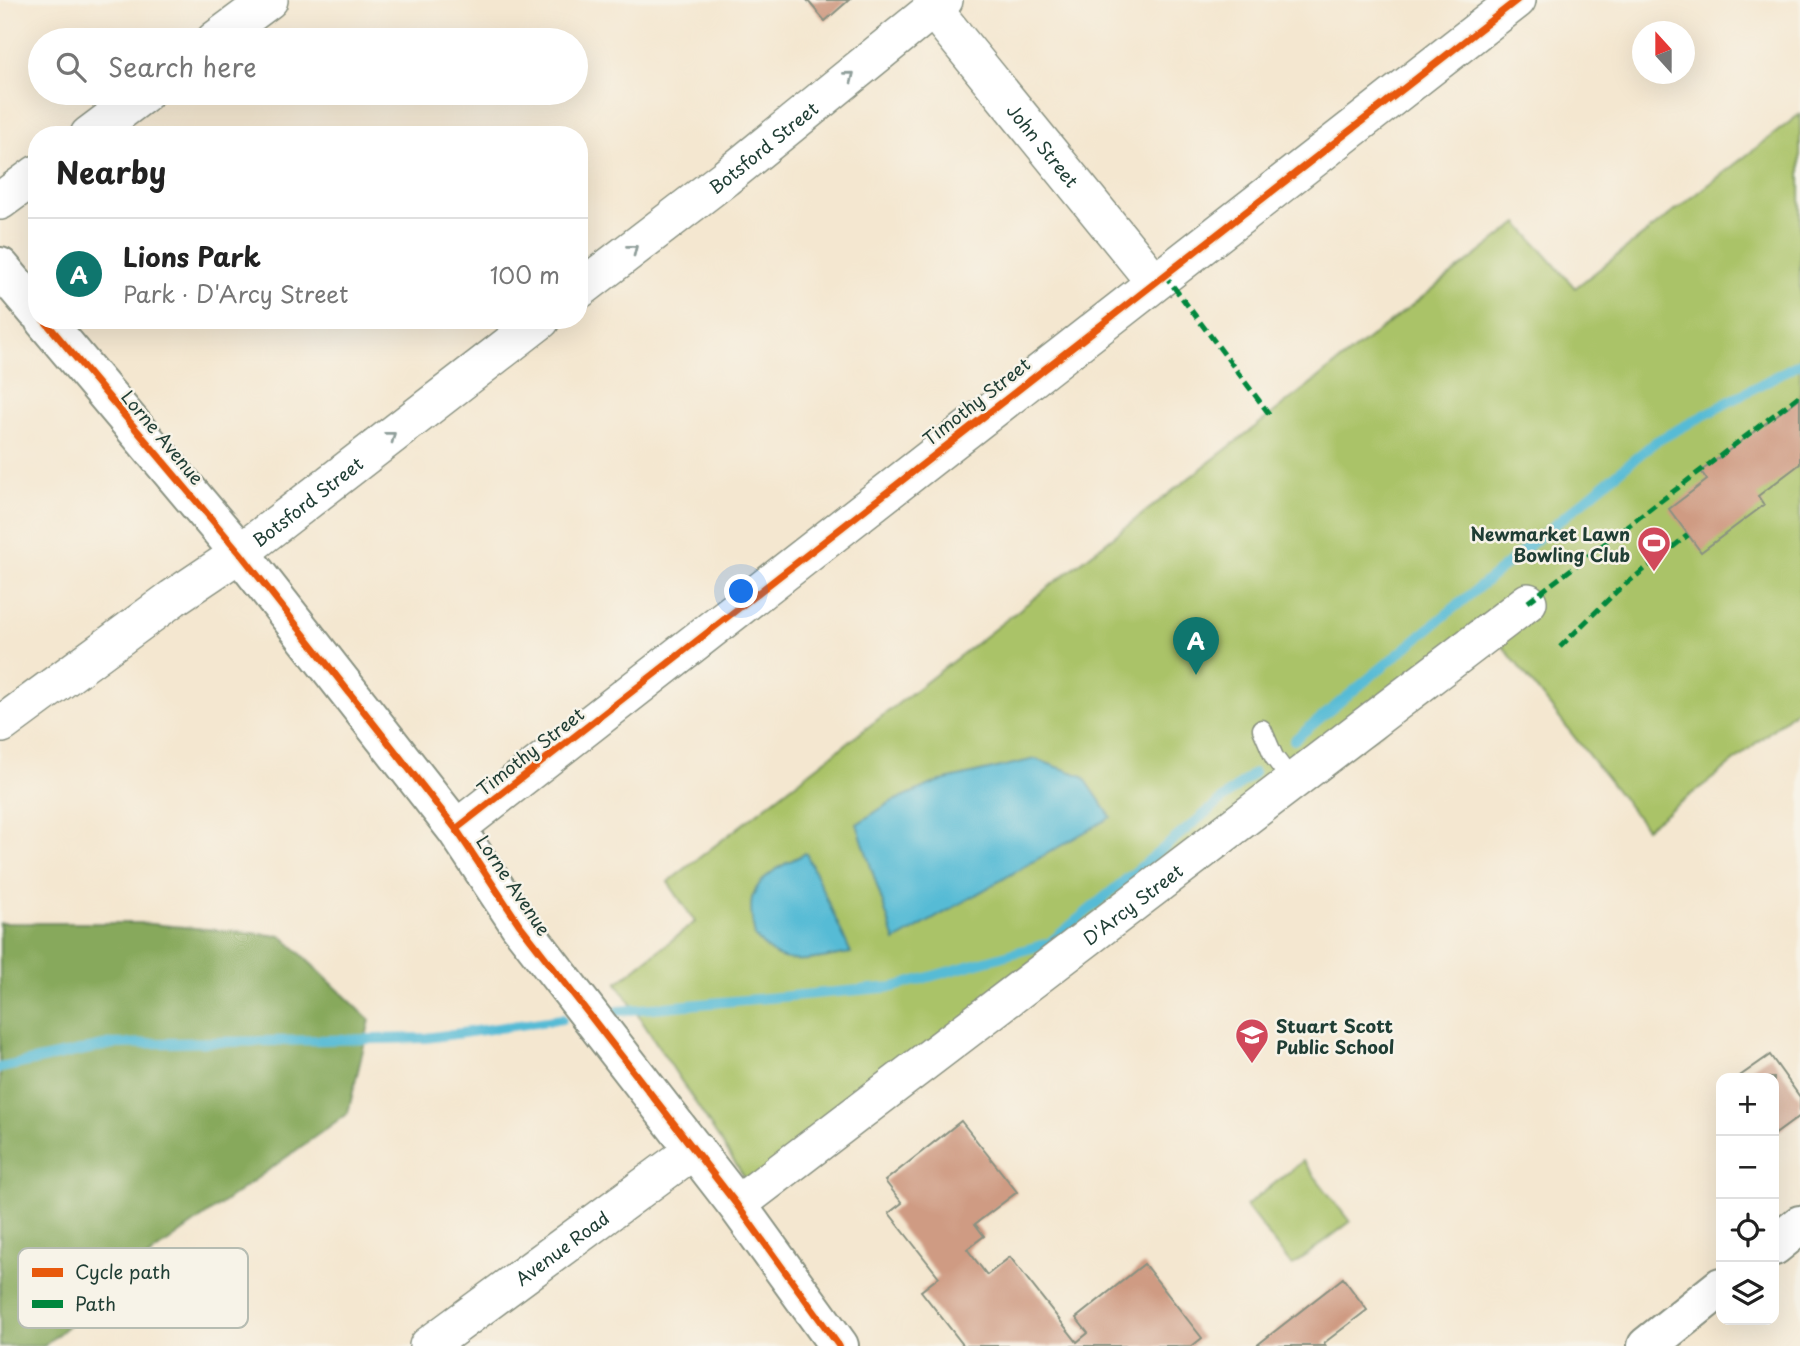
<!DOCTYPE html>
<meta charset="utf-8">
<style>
:root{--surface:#fff;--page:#f2f2f2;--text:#222;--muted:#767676;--line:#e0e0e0;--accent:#0f766e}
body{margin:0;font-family:"Playpen Sans",sans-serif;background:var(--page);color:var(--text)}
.controls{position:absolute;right:21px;bottom:21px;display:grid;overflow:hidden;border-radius:14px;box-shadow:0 7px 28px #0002}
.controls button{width:63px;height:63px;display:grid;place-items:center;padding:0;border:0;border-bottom:2px solid var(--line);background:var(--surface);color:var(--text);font:35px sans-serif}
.compass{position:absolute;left:1632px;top:21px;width:63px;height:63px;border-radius:50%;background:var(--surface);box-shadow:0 7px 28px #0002;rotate:339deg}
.you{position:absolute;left:742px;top:592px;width:24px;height:24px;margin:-18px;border:5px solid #fff;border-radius:50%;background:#1a73e8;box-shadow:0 0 0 10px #1a73e833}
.badge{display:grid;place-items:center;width:46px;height:46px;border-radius:50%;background:var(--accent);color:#fff;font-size:23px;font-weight:700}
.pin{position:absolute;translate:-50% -58px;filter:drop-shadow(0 2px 4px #0008)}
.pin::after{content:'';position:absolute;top:37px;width:24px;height:21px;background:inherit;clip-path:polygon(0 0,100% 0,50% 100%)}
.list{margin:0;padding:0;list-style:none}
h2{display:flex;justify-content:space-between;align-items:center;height:91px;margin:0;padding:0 28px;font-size:30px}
h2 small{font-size:23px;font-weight:400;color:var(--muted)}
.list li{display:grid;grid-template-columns:46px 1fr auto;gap:21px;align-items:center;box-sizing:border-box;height:112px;padding:0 28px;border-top:2px solid var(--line)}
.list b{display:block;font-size:26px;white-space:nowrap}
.list p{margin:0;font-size:23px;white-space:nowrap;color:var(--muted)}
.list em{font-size:23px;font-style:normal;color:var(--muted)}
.icon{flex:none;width:38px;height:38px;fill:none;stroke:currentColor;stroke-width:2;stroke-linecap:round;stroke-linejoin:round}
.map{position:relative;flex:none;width:1800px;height:1346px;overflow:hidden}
.search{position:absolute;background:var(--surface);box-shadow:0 7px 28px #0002;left:28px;top:28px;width:560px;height:77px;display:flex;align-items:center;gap:18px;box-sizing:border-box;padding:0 24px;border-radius:38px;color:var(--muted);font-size:26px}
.panel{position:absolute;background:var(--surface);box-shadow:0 7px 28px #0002;left:28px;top:126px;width:560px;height:203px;border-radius:28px}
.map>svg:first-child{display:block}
</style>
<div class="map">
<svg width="1800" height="1346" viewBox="0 0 1800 1346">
<rect width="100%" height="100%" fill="#f7f3e8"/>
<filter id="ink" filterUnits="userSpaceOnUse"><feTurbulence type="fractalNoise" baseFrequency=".0143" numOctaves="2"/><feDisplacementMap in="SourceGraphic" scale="14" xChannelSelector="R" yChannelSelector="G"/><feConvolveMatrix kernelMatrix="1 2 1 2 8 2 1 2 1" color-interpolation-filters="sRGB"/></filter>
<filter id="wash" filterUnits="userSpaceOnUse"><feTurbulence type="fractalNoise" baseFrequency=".00686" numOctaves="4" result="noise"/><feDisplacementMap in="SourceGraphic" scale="28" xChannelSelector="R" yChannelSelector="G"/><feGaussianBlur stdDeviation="1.57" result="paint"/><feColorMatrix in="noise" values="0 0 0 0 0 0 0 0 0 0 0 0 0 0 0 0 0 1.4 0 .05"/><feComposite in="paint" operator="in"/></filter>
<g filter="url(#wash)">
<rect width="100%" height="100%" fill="#f4e7d0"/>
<path fill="#aac368" stroke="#64804e" stroke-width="2" d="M1800,114V707L1717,775L1646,828L1501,644L754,1192L617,983L695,922L668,882L1518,223L1575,288Z
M1303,1161L1350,1222L1292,1266L1246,1206Z"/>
<path fill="#87a95c" stroke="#537348" stroke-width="2" d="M0,923H140L282,936L370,1020L348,1113L153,1253L44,1346H0Z"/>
<path fill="#57bbd5" stroke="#3b7c84" stroke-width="2" d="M1035,759L1083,776L1111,817L895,941L857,824L891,802L937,782Z
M806,853L851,953C828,956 793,968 772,953C766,948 760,942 755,937C753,925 749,910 752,898C759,875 786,863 806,853Z"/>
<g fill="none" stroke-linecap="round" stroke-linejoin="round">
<path stroke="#57bbd5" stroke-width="10" d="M1294,740L1655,442L1800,363
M618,1011L894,987L1049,943L1254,773
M0,1068L113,1044L426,1038L562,1019"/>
</g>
<g id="blocks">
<path fill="#cf9b83" d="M807,0H849L825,21Z
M1800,398V464L1758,496L1764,505L1701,552L1669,509L1707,480L1701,471Z
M1770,1055L1800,1097V1116L1774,1135V1078H1737Z
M961,1121L1017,1192L975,1224L984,1236L967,1249L987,1275L1010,1257L1077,1342L1088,1333L1076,1318L1144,1264L1202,1338L1192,1346H964L921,1291L939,1277L889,1213L902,1203L885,1181Z
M1343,1278L1367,1310L1324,1343L1326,1346H1256Z"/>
</g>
</g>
<g filter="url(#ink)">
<use href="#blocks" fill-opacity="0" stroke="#8a9282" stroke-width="2"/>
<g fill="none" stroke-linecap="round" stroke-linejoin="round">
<g stroke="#8a9282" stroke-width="21">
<path id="service" d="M1262,729L1274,757L1292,781"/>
</g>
<g stroke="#8a9282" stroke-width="40">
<g id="minor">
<path id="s1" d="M933,9L1154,281"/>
<path d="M215,40L269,0"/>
<path d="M89,135L145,93"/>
<path d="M0,201L37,174"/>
<path id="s2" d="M579,290L725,178L944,0"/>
<path id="s3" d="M2,724L173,598L240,553L541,320"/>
<path d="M456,829L1517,0"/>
<path id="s4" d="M737,1205L1528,602"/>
<path id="s5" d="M428,1346L695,1149"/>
</g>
</g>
<g stroke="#8a9282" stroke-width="42">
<path id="secondary" d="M0,267L37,311
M44,320L240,553L456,829L519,924L737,1205L839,1346
M1774,1246L1800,1225
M1647,1346L1721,1287"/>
</g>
<use href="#service" stroke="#fff" stroke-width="18"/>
<use href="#minor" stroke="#fff" stroke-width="37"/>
<use href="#secondary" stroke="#fff" stroke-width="38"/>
<path stroke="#00873e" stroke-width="5" stroke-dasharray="10 5" stroke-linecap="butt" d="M1164,274L1270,415
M1528,602L1800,395
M1560,647L1617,591L1688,535"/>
<g stroke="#f7f3e8" stroke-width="11">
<path id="cycleway" d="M44,320L240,553L456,829L519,924L737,1205L839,1346
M456,829L1517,0"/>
</g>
<use href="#cycleway" stroke="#e8590c" stroke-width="7"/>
</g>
<defs><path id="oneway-chevron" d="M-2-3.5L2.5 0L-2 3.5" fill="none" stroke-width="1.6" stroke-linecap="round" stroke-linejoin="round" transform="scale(1.75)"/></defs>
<g stroke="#8f9e9a">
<use href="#oneway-chevron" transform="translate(850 76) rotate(-39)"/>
<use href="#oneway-chevron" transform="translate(633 249) rotate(-38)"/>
<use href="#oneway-chevron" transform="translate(391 436) rotate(-38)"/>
</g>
</g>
<defs>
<g id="stadium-pin" transform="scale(1.75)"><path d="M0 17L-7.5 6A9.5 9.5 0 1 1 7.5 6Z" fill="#d1495b" stroke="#f7f3e8"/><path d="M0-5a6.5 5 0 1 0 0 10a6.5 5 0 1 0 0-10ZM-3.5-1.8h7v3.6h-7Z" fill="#fff"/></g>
<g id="school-pin" transform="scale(1.75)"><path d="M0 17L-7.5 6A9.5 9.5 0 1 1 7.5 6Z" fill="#d1495b" stroke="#f7f3e8"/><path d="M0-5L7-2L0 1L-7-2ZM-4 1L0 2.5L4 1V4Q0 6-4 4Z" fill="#fff"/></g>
</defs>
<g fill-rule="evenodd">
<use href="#stadium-pin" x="1654" y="543"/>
<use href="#school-pin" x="1252" y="1035"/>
</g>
<g text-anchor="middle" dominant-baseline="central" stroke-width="5" stroke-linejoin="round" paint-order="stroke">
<g font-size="18" fill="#1f3d34" stroke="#f7f3e8">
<text stroke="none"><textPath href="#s1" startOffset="175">John Street</textPath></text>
<text stroke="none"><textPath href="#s2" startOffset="233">Botsford Street</textPath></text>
<text transform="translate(976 401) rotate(-38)">Timothy Street</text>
<text transform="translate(163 437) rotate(50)">Lorne Avenue</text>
<text stroke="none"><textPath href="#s3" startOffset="378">Botsford Street</textPath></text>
<text transform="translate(530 751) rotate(-38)">Timothy Street</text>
<text transform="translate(514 885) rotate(56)">Lorne Avenue</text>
<text stroke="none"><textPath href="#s4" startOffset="497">D'Arcy Street</textPath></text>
<text stroke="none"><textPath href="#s5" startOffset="166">Avenue Road</textPath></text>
</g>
<g font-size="18" font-weight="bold" fill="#1f3d34" stroke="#f7f3e8" text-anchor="end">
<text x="1630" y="533">Newmarket Lawn<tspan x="1630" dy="21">Bowling Club</tspan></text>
<text x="1276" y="1025" text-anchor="start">Stuart Scott<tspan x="1276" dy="21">Public School</tspan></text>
</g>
</g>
<rect x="18" y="1248" width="230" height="80" rx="10" fill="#f7f3e8" stroke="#b6bcb2" stroke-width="2"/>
<rect x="32" y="1268" width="31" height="9" fill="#e8590c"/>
<rect x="32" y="1300" width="31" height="8" fill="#00873e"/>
<g font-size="19" fill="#1f3d34">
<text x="75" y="1279">Cycle path</text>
<text x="75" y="1311">Path</text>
</g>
</svg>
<div class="controls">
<button>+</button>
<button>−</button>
<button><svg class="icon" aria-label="locate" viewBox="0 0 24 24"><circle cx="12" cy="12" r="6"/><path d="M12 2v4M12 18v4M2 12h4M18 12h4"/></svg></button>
<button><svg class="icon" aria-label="layers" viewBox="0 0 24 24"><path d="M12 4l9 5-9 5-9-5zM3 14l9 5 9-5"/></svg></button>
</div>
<svg class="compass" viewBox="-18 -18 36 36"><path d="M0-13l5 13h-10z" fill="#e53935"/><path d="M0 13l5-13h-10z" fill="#767676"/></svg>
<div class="you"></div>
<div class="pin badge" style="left:1196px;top:675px">A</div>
<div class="search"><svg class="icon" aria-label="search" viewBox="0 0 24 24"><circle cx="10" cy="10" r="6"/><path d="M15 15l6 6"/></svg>Search here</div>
<section class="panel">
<h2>Nearby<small></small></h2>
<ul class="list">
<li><span class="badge">A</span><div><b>Lions Park</b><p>Park · D'Arcy Street</p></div><em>100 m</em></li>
</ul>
</section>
</div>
